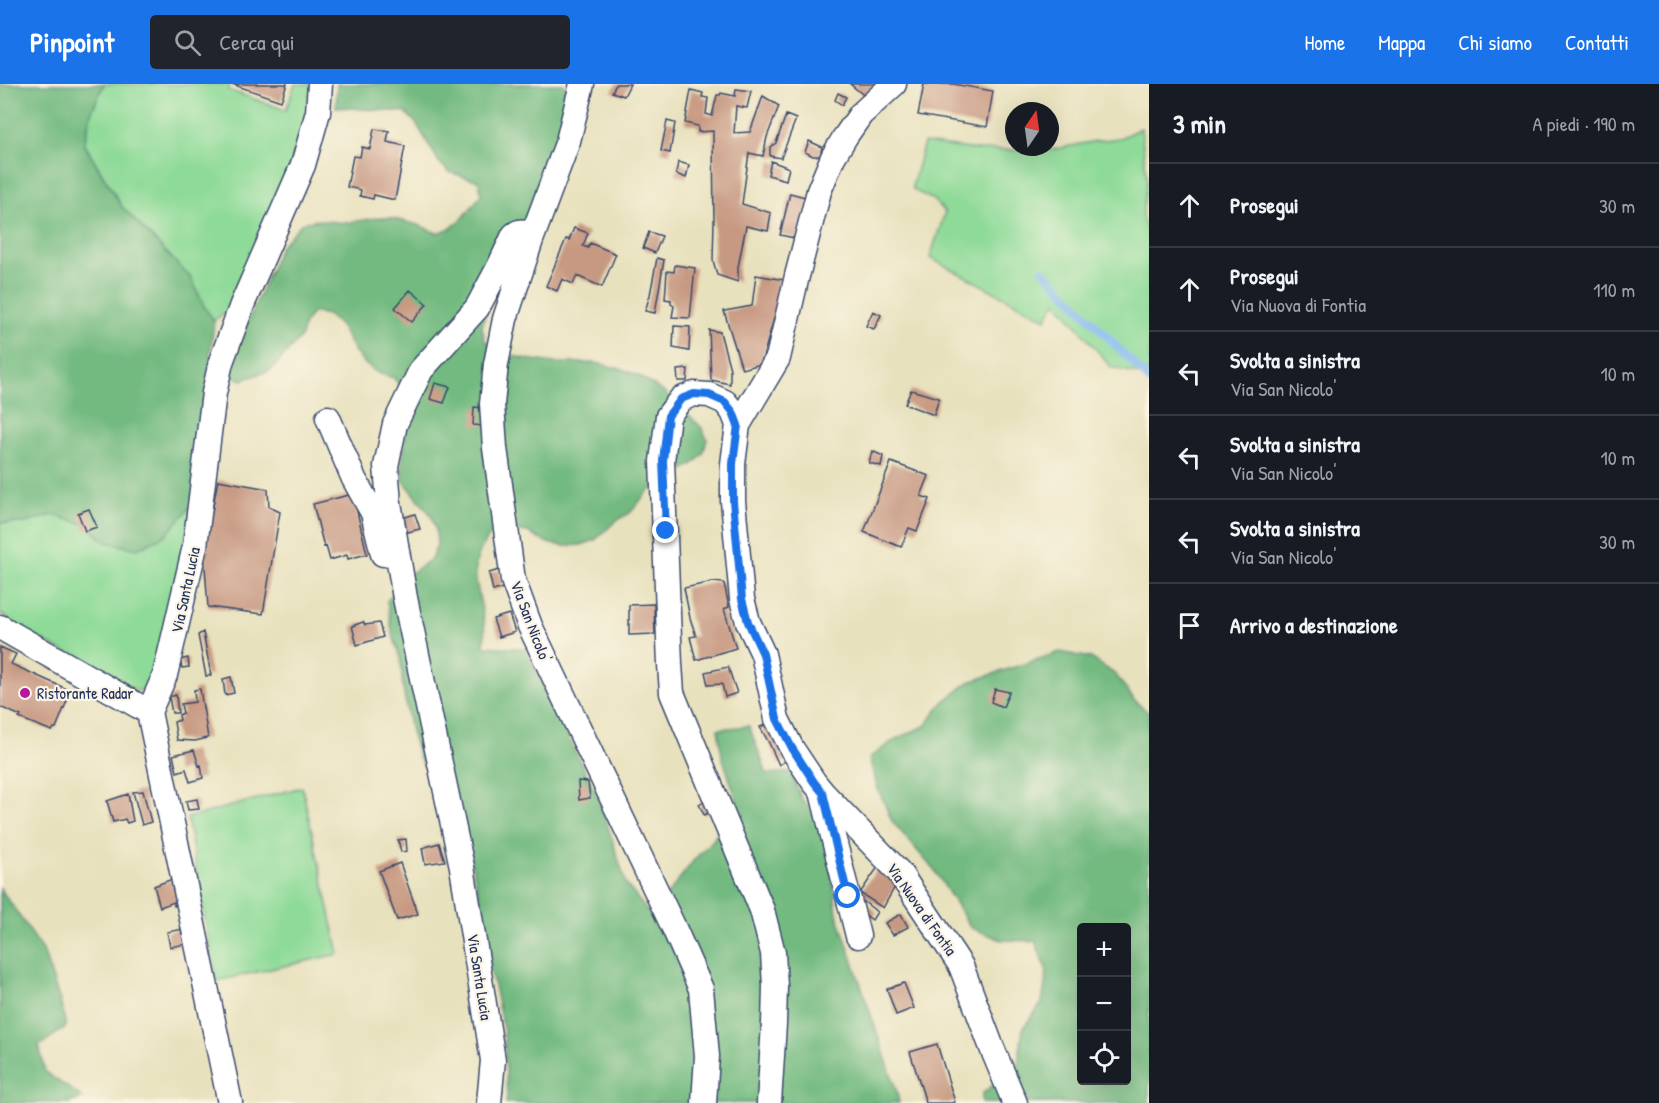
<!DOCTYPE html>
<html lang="it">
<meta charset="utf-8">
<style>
:root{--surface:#171b24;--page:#20242c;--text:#f1f3f6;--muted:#9ea1a6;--line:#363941;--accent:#1a73e8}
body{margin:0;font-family:"Patrick Hand",sans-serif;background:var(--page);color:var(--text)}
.controls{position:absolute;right:18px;bottom:18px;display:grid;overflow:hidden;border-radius:6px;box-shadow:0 6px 24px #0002}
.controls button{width:54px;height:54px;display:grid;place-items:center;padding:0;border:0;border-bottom:2px solid var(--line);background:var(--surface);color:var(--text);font:30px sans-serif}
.compass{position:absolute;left:1005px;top:18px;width:54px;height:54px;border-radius:50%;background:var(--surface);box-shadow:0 6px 24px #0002;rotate:13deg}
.stop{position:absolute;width:18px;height:18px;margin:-14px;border:4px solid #1a73e8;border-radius:50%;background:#fff}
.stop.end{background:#1a73e8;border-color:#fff;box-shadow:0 2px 6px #0008}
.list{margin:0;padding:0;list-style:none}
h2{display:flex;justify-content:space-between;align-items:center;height:78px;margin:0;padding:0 24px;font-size:26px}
h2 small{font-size:20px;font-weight:400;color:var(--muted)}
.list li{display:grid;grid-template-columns:39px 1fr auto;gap:18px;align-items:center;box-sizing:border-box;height:84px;padding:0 24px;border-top:2px solid var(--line)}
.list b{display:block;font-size:22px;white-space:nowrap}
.list p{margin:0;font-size:20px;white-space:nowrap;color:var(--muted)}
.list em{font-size:20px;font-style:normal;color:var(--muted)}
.icon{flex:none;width:33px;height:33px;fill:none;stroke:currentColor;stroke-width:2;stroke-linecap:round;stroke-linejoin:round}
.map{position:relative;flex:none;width:1149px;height:1019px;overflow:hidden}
header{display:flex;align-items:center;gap:36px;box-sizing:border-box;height:84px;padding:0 30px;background:var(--accent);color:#fff}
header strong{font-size:28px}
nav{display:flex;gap:33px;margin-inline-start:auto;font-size:21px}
.search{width:420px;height:54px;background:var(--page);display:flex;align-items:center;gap:15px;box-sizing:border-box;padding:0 21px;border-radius:6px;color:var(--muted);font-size:22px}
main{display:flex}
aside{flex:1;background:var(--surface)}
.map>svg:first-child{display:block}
</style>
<header>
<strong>Pinpoint</strong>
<div class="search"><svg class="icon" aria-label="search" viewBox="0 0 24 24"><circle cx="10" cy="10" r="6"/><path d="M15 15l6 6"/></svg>Cerca qui</div>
<nav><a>Home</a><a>Mappa</a><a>Chi siamo</a><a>Contatti</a></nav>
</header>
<main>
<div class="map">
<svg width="1149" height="1019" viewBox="0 0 1149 1019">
<rect width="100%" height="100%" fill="#fcf5e5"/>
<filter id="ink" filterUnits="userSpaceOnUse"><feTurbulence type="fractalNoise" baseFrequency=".0167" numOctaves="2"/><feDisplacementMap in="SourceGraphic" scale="12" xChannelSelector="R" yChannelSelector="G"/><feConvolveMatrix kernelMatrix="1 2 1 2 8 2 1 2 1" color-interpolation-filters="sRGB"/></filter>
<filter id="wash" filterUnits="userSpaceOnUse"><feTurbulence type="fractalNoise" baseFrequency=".008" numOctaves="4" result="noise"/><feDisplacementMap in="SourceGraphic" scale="24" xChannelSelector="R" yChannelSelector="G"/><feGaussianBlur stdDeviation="1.35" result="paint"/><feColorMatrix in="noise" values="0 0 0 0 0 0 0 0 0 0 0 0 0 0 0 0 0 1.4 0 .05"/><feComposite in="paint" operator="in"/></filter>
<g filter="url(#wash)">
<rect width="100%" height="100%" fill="#e8e1bd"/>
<path fill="#8eda98" stroke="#54847b" stroke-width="1.5" d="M104,0H230L228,6L286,26L295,0H311L301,61L242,198L226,227L214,237L205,224L191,194L122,123L84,59L91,29Z
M1141,44L1147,97L1142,133L1149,154V288L1138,290L1111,283L1056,217L1046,235L930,174L945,128L932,115L915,107L912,103L924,59L978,66H1050L1096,57L1120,54Z
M194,419L150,603L139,607L128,603L31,550L0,529V439H24L53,431L85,440Z
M302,703L339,870L216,897L187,734Z"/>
<path fill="#72ba80" stroke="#46746f" stroke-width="1.5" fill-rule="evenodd" d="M0,0H104L91,29L84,60L122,123L191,194L205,224L214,237L194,419L166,451L137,465L106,458L85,440L53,431L24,439H0Z
M337,0H564L565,2V16L558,61L490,210L482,243L485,257L509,271L526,275L554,279H596L625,286L639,292L665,309L701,343L707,355L703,370L693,380L648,407L630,429L617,436L595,456L581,461L565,462L551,460L537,454L528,448L498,444C454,483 490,514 484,562L525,565L601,720L626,800L651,832L694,776L713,756L737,717L722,672L718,645L749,642L767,690L791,688L801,714L827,745L837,830L897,1008L899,1019H506L507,1013L504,949L490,883L480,816L453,700L427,686L419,674L411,647L403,605L401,576L392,548L387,517L407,492L431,475L437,462L436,446L431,431L403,396L402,381L410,316L394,294L378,289L365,280L355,268L340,242L328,231L313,228L304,240L301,253L271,286L242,296L229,291L231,277L280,163L302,139L317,136L346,139L376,134H390L418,141L437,149L451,144L463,134L481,111L479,97L449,88L439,78L416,39L405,28L336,23Z
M1060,568L1091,574L1116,591L1134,616L1149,629V1019H982V1010L1018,980L1023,944L1042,919L1047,887L1035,857L1002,856L971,844L935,787L892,737L878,705L869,674L896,655L925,642L944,617L969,598ZM1082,844H1126V996H1082Z
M0,804L43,866L61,920L66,943L39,962L45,988L83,1014L69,1019H0Z"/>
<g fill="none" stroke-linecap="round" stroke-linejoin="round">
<path stroke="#83b8f1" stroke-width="8" d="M1043,186L1149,296"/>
</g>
<g id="blocks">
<path fill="#c79982" d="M232,0H287L281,17Z
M616,0H630L624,12L612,8Z
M850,0H877L867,14Z
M924,0H953L993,7L987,43L918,31Z
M736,5L751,7L747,24L736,22L734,49L750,48L763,12L779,22L767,53L763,72L749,69L742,120L771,129L768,147L746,142L738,183V198L717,191L713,176L714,138L713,47L698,48V42L685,39L691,6L703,9L702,13L708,14L706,30L712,32L717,11H720L721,9L735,12Z
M838,9L846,13L842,21L835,16Z
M786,31L796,35L781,74L770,72V63L776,59Z
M667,37L675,39L670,69L661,67Z
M374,45L389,47L387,58L405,62L395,116L374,111L373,115L360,112L361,106L347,103L353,72L360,73L362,63L370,65Z
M809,57L822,63L820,72H813L805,68Z
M771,77L789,84L786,96L768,91Z
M678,78L689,81L686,94L676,90Z
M790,109L809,114L799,155L780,151Z
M574,144L588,149L583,162L588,164L590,159L616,170L602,203L577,192L573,200L562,195L557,207L546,202L566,155L569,156Z
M649,148L662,152L655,169L643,164Z
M657,174L664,176L655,229L645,227L650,211Z
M675,181L695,184L690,234L672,233L674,222L671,220V216L665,215L667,187L674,188Z
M756,191L785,196L761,280L742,285L724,227L752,222Z
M410,206L427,220L412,238L395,224Z
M873,227L881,231L874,245L866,242Z
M674,242L690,243L689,267L673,264Z
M709,246L720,248L730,285V300L711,296Z
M688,285L687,297H678L677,286Z
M435,299L450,303L444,319L430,315Z
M911,306L939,314L934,331L905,320Z
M474,323L482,324L483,342L473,341Z
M872,367L883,372L881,382L869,379Z
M891,378L929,392L921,412L930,415L917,447L909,444L901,463L864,448Z
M218,396L268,405L269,423L280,428L263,530L208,523L204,469Z
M353,410L367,470L348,475L347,471L330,476L326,462L324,463L313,420Z
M89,425L97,443L85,447L78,429Z
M415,430L420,445L404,449L399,435Z
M499,486L503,504L493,507L489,489Z
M713,498L724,499L729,523L724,525L736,564L696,576L690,553L696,552L690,534L684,504Z
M654,520L655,550L629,551V521Z
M509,530L515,548L499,553L493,535Z
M363,538L365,541L379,539L383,553L357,561L352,542Z
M203,548L211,591L206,592L198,551Z
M0,563L16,570L11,580L71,607L56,644H54L52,647L19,634L21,632L0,623Z
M188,574L189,583L182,584L180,576Z
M728,583L737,609L725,613L722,600L708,601L705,588Z
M231,593L234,609L225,611L223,595Z
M200,605L208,654L195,657L177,656L174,638L180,636L179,631L183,629L181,620L195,618L194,606Z
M995,605L1009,608L1003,623L991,618Z
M176,611L178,629H172L169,613Z
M772,638L788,675L779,681L769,659L760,643Z
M194,666L199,682L201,681L203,694L190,698L186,685L177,688L173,671Z
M578,697L588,698L590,714L579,716Z
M143,707L151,738L142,741L133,708Z
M128,710L133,737L127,739L125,735L113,738L107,717Z
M197,715L199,725L188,726L186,717Z
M708,717L713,727L704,731L699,720Z
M406,755L407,767L401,768L398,756Z
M439,759L445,777L425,780L422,764Z
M400,779L418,830L397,836L379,787Z
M878,783L897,799L883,824L860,809Z
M175,794L181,820L174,822V818L160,823L154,802Z
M863,817L877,828L872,836L857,824Z
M901,830L908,843L893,851L885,839Z
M183,845L186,860L170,863L167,848Z
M904,899L914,924L896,931L887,905Z
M937,960L955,1018L951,1019H926L910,968Z"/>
</g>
</g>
<g filter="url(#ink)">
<use href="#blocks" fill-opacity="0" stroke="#3a4a6c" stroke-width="1.5"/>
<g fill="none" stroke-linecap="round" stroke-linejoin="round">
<g stroke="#3a4a6c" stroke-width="27">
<path id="minor" d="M582,0L568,57L531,156L505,235L496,280L492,320L495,364L513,496L530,542L674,844L701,905L707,972L704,1019
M894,0L861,30L845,53L833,73L819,107L797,192L778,274L738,341L733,380V417L742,515L748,538L763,570L777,635L792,665L814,698L823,709L899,788L961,882L992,964L1015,1019
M328,334L354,395L373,429L383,470
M738,341L733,328L725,318L709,311L694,310L681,315L668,332L662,377L670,580L672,609L762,826L773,869L775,902L774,940L769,1019
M0,543L149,628
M823,712L858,852
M230,1019L149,628L165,591L195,462L214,309L221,278L242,221L303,81L318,28L320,0
M489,1019L493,976L462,783L405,514L389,419L386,382L395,340L421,286L477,224L499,183L514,151C520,146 523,147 529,150L531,156"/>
</g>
<use href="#minor" stroke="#fff" stroke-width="24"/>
</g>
</g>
<g fill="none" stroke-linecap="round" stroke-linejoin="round" filter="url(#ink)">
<path stroke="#1a73e8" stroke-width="8" d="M666,447L663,377L668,332L681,315L694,310L709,311L725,318L733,328L738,341L733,380V417L742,515L748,538L763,570L777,635L792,664L814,698L823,709L848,812"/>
</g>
<circle fill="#b5179e" stroke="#fcf5e5" stroke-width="2" cx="25" cy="609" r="6"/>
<g text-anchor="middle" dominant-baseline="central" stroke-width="4.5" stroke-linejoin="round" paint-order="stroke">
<g font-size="16" fill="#1b2f5e" stroke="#fcf5e5">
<text transform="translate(185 506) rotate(-78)">Via Santa Lucia</text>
<text transform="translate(531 537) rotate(69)">Via San Nicolo'</text>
<text transform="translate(922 825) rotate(55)">Via Nuova di Fontia</text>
<text transform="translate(480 893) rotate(81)">Via Santa Lucia</text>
</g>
<g font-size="16" fill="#1b2f5e" stroke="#fcf5e5" text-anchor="start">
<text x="37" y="609">Ristorante Radar</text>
</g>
</g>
</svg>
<div class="controls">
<button>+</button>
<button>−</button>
<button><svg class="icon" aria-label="locate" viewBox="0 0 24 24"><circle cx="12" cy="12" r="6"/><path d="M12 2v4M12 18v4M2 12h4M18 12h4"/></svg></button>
</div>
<svg class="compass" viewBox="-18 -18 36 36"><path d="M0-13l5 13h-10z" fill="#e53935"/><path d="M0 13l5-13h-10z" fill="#9ea1a6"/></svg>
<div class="stop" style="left:848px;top:812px"></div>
<div class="stop end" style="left:666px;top:447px"></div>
</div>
<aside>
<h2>3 min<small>A piedi · 190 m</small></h2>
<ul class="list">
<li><svg class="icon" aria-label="ahead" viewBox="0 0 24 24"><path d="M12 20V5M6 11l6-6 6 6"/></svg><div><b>Prosegui</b></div><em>30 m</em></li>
<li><svg class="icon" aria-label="ahead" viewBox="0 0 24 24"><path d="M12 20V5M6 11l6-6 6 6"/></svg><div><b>Prosegui</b><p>Via Nuova di Fontia</p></div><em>110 m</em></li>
<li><svg class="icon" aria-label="left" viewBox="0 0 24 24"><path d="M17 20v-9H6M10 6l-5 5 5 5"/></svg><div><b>Svolta a sinistra</b><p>Via San Nicolo'</p></div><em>10 m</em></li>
<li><svg class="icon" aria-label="left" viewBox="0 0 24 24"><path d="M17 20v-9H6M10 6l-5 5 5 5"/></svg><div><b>Svolta a sinistra</b><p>Via San Nicolo'</p></div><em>10 m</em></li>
<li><svg class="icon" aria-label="left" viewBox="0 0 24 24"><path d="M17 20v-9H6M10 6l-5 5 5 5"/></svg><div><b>Svolta a sinistra</b><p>Via San Nicolo'</p></div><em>30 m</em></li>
<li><svg class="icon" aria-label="arrive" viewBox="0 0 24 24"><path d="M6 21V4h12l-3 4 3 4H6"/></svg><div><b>Arrivo a destinazione</b></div></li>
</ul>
</aside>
</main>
